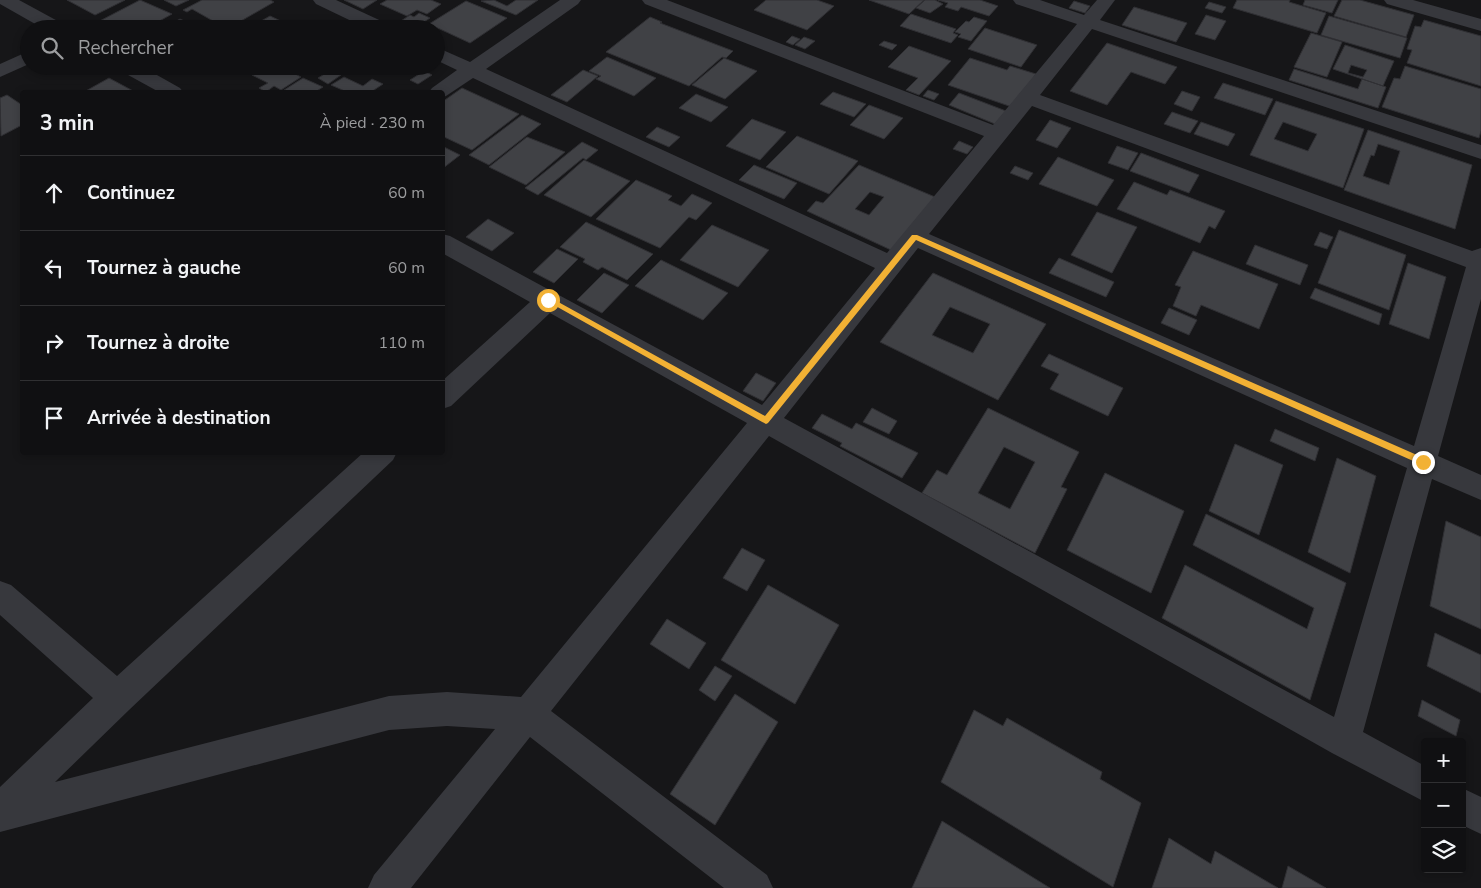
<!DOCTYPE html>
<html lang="fr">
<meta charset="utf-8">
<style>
:root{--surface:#101012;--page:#19191b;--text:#f1f3f6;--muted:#9c9d9f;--line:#303032}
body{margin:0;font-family:"Nunito Sans",sans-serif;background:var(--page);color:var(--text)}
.controls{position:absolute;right:15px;bottom:15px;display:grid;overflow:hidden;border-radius:5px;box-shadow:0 2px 8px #0003}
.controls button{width:45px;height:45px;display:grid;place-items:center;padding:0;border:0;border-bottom:1px solid var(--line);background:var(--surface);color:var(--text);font:25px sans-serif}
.stop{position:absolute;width:15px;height:15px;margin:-11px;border:4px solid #f2b134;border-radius:50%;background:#fff}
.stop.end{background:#f2b134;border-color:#fff;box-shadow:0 1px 5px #0008}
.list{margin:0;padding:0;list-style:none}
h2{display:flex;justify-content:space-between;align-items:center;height:65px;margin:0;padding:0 20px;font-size:21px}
h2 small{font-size:16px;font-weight:400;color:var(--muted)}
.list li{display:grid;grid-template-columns:32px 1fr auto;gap:15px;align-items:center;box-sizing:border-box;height:75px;padding:0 20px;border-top:1px solid var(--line)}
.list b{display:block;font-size:19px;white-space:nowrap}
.list em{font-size:16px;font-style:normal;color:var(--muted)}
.icon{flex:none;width:28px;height:28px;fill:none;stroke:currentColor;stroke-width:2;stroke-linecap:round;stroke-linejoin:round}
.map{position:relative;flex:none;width:1481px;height:888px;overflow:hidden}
.search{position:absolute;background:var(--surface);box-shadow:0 2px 8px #0003;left:20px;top:20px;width:425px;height:55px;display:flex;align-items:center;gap:12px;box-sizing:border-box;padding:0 18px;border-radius:28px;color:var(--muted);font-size:19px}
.panel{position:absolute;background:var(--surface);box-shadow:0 2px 8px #0003;left:20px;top:90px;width:425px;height:365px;border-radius:5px}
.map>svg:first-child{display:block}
</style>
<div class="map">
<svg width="1481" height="888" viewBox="0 0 1481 888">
<rect width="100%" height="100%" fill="#161618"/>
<path fill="#404145" stroke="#303034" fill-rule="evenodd" d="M67,0H125L95,15Z
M140,0L172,14L145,29H99L92,25Z
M164,0H189L176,6Z
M202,0H270L274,2L227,29L192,9L187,12L183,10Z
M344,0H377L363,9Z
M387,0H431L441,4L427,14L417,10L407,16L380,4Z
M494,0L507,6L516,0H538L516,15L481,1Z
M766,0H817L834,6L807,30L754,10Z
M869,0H924L909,14Z
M925,0H935L943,4L930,13L916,8Z
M938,0H980L998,6L989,16L961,7L958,11L945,7L948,3Z
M1237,0H1290L1289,2L1326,13L1317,33L1233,8Z
M1305,0H1338L1332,13L1303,5Z
M1342,0H1360L1414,15L1406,37L1334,16Z
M466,1L507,18L470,43L429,24Z
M1074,1L1090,6L1085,13L1069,8Z
M1209,2L1226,7L1222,13L1205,8Z
M1134,7L1187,23L1176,42L1122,25Z
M419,13L430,18L413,29L398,23L410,15L414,17Z
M911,14L956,29L953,33L958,35L951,43L900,26Z
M1206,15L1226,21L1215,40L1195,34Z
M270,16L298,29H247Z
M1329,16L1407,38L1400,58L1321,35Z
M650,17L662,22L660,23L733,51L726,58L722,57L689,86L606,52Z
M974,17L987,21L971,41L958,37L961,34L955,32L966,21L969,22Z
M180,19L201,29H162Z
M1424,20L1481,36V86L1407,63L1412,50L1407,49L1415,26L1421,27Z
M324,21L341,29H311Z
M985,28L1037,45L1021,67L968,49Z
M1311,33L1342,42L1327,77L1294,67Z
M792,36L800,39L793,45L786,42Z
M804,37L815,41L805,49L795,45Z
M884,41L897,45L892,50L879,45Z
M1107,43L1177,67L1165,84L1131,72L1107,105L1070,91Z
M1345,45L1394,61L1383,86L1333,69ZM1351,65L1367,70L1363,77L1348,73Z
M909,46L951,61L919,95L906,90L918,78L888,67Z
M607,57L656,78L634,96L596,79L601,76L589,71Z
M724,58L757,71L725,99L692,85Z
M970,58L1007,70L1010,66L1036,74L1012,107L948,85Z
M266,66H280L301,77L281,90L274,86L266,92L259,88L268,83L252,75Z
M1405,66L1481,89V131L1479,138L1382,107L1394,78L1400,79Z
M1294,69L1358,89L1362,79L1386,87L1378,108L1289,80Z
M331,70L341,75L328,84L318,78Z
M583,70L598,76L567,102L551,95Z
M424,71L432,75L418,84L410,80Z
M344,77L363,86L372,79L383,84L371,92H347L331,85Z
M109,78L135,92H84Z
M303,78L323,87L315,92H281Z
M1223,83L1273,99L1265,115L1214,98Z
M462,88L519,114L472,150L442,136V102Z
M928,90L939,94L934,100L923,96Z
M1182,91L1200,97L1192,111L1174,104Z
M833,92L866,104L854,117L820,104Z
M959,93L1006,111L995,124L949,105Z
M696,94L728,107L711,122L679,108Z
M7,95L22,105V125L1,136L0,98Z
M1276,101L1364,129L1343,188L1250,155ZM1283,122L1317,134L1308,151L1274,139Z
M869,105L903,118L884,139L850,125Z
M1172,112L1198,121L1190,133L1164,124Z
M522,115L541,124L489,165L469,155Z
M752,119L786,132L760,160L726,146Z
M1050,120L1071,128L1057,148L1036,140Z
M1201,122L1235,134L1228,146L1194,134Z
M657,127L680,137L669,147L646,137Z
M1368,130L1472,165L1455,229L1344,190ZM1378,144L1400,151L1389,185L1363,176L1371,155L1374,156Z
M797,136L858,161L829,194L766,167Z
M527,137L565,152L526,185L489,167Z
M959,141L973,147L967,154L953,149Z
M582,142L598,150L586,160L583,158L538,195L525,188Z
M442,146L460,155L442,169Z
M1117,146L1138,153L1128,170L1108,163Z
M1141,153L1199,175L1189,193L1130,171Z
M1058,157L1114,180L1097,206L1039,184Z
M584,160L630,181L591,217L544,195Z
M754,165L797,183L784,199L739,180Z
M859,165L935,197L891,250L807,211L816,201L823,203ZM870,192L884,197L869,215L855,209Z
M1015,166L1033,173L1028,180L1010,173Z
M636,180L672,196L668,200L681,206L692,194L712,203L696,220L689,217L660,248L596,219Z
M1134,182L1167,195L1170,190L1225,211L1215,229L1209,226L1200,243L1117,209Z
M1097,212L1137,227L1112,273L1071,255Z
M488,219L514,233L492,251L466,237Z
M586,222L653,254L627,280L602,267L598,270L583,262L585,259L560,247Z
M712,225L769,250L738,287L680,260Z
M1339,230L1406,255L1389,310L1318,283Z
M1320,232L1333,237L1327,249L1314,245Z
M1255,245L1308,265L1300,285L1246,264Z
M557,249L578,259L554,283L533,272Z
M1193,251L1278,284L1259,329L1201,305L1196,316L1173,306L1181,287L1175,285Z
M1059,258L1114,282L1106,297L1049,273Z
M661,260L728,293L703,320L635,286Z
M1408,263L1446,277L1429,339L1389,324Z
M604,273L629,285L602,313L577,300Z
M933,273L1046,324L998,400L880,342ZM950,307L990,324L973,353L932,335Z
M1315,288L1382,314L1379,325L1310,298Z
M1169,308L1197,320L1189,335L1161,323Z
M1049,354L1123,388L1108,416L1050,389L1059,374L1041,366Z
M756,373L776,383L763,401L743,391Z
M872,408L897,421L889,434L863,422Z
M988,408L1079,452L1061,487L1067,489L1035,553L922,493L937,470L947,475ZM1004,447L1035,462L1010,509L978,493Z
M822,414L852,429L856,423L918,453L902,478L840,446L842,443L812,428Z
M1275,429L1319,448L1315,461L1270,441Z
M1235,444L1283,465L1259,535L1209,511Z
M1337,458L1376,476L1350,573L1308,552Z
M1105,473L1184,511L1151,593L1067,550Z
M1206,514L1346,583L1310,700L1162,618L1185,565L1307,629L1314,608L1193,545Z
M1446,521L1481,537V629L1430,606Z
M742,548L765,560L747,591L723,578Z
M768,585L839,625L795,704L721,660Z
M667,619L706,643L689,669L650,644Z
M1435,633L1481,655V693L1427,666Z
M715,666L732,676L715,701L699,690Z
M735,694L778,722L715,825L670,794Z
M1422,700L1460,720L1456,736L1418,716Z
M974,710L1003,726L1007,718L1102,772L1100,779L1141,803L1113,887L941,782Z
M942,821L1050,888H912Z
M1169,838L1211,864L1215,851L1278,888H1152Z
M1288,866L1326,888H1282Z"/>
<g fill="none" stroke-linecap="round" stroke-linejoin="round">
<path fill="#37383d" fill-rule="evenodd" d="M0,0H19L65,25L67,29H44L0,4Z
M313,0H336L390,25L392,29H368L316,4Z
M560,0H581L578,4L486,69L887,253L984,136L645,4L642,0H667L993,125L1077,24L1016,4L1013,0H1040L1084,15L1097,0H1115L1100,20L1481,145V159L1092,29L1040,95L1472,251L1481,248V299L1438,456L1481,475V500L1432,479L1363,732L1425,766V802L1332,753L769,436L551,711L767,875L773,888H724L530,737L411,888H368L374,875L495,729L447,726L389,730L0,832V787L93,698L0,615V581L11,585L117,676L364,452H397L393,460L129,710L55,782L389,696L447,692L521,697L747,423L550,313L451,406L442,409V381L530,302L442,253V234L450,236L762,405L875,268L473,78L446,96L442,97V92H429L432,88L457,70L436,60V47L470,62ZM1032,106L1466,267L1414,446L929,234ZM918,248L1407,468L1334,717L784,418Z
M1384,0H1413L1481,19V31L1387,4Z
M29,51V64L0,77V64Z
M116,66H141L180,88L183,92H159L119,70Z
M1462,788L1481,797V834L1462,825Z"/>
</g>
<path fill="#f2b134" d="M912,235H917L1426,459L1427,462L1426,464H1420L916,240L768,423L766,424L545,300L548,298H551L765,416Z"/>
</svg>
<div class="controls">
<button>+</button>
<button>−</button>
<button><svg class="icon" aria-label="layers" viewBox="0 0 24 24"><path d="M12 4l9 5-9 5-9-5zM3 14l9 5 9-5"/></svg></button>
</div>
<div class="stop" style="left:548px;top:300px"></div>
<div class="stop end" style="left:1423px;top:462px"></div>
<div class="search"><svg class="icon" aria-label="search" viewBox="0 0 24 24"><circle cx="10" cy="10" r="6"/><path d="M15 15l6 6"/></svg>Rechercher</div>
<section class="panel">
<h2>3 min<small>À pied · 230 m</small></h2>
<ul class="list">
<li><svg class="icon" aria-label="ahead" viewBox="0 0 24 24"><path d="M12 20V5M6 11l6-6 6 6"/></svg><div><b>Continuez</b></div><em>60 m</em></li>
<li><svg class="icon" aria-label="left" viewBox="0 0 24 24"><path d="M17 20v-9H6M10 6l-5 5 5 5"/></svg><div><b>Tournez à gauche</b></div><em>60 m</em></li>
<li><svg class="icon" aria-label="right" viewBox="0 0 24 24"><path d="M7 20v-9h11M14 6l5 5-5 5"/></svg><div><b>Tournez à droite</b></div><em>110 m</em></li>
<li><svg class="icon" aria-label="arrive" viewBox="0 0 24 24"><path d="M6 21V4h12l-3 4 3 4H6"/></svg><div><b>Arrivée à destination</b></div></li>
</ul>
</section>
</div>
